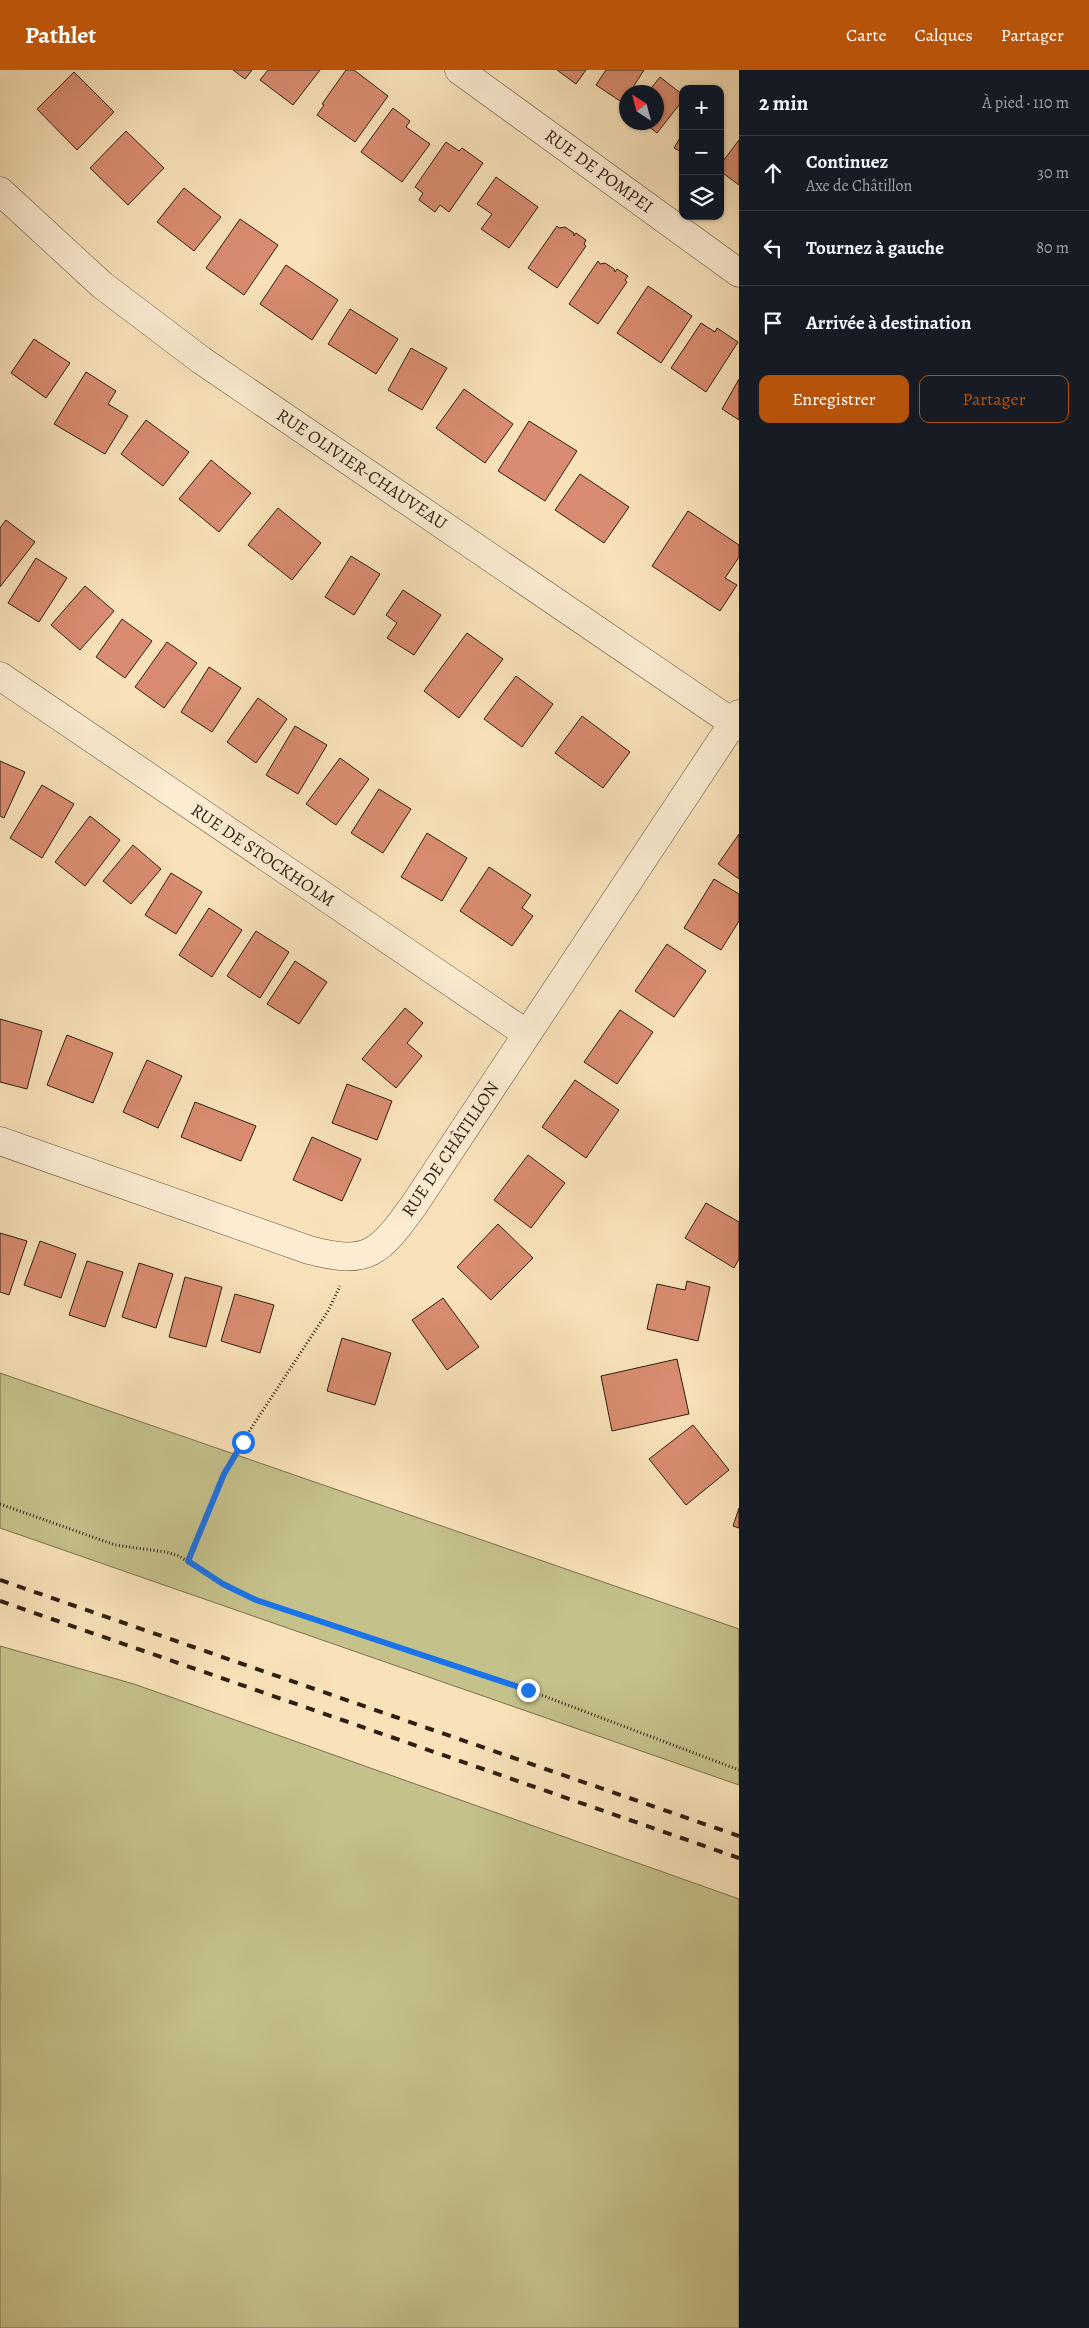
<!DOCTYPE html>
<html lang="fr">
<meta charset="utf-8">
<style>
:root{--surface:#171b24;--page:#242831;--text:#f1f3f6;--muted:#9ea1a6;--line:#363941;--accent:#b45309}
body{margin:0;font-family:Alegreya,serif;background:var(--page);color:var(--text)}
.controls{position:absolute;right:15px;top:15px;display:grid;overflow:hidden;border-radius:10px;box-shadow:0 1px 4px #0004}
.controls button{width:45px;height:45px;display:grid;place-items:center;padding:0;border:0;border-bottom:1px solid var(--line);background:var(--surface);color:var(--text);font:25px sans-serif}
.compass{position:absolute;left:619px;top:15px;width:45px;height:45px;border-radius:50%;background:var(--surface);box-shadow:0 1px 4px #0004;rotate:324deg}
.stop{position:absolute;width:15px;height:15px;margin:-11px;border:4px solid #1a73e8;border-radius:50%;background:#fff}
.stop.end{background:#1a73e8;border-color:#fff;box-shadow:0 1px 5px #0008}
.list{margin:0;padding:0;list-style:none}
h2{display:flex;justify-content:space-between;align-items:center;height:65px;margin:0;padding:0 20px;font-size:21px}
h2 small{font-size:16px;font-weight:400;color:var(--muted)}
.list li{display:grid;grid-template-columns:32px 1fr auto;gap:15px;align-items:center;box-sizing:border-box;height:75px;padding:0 20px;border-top:1px solid var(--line)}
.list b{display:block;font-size:19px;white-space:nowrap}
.list p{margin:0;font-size:16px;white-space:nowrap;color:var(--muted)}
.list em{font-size:16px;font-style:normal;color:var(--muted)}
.actions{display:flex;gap:10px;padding:15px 20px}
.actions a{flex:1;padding:11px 0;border:1px solid var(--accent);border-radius:10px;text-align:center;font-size:18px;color:var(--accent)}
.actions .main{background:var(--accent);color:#fff}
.icon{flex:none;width:28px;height:28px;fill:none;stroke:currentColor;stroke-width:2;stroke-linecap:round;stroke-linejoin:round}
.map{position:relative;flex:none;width:739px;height:2258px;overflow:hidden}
header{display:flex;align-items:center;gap:30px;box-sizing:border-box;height:70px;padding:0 25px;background:var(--accent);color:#fff}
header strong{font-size:24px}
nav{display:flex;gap:28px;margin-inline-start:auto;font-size:18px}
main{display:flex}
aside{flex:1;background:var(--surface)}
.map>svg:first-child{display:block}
</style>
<header>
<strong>Pathlet</strong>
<nav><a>Carte</a><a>Calques</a><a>Partager</a></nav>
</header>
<main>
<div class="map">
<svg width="739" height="2258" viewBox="0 0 739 2258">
<rect width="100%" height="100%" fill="#f9e2ba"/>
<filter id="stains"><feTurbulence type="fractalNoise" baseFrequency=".004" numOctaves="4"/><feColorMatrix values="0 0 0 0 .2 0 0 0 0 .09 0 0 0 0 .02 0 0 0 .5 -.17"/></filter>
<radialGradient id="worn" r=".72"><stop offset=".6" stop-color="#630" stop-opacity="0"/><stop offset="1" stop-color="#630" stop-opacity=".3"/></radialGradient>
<path fill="#c5c18b" stroke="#7a704e" d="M0,1303L739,1559V1715L0,1458Z
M0,1576L134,1614L739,1829V2258H0Z"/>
<path fill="#d98c71" stroke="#2f1f12" d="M233,0H252L245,9Z
M268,0H320L293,35L260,10Z
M346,0H354L388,26L355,72L317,45L324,35L322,34Z
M557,0H586L576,14Z
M606,0H644L630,22H626L623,33L596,15Z
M74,2L114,42L77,80L37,39Z
M660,7L683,25V30L657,63L643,52H656V22H648Z
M393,38L410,51L406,57L430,74L402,112L361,82Z
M126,61L164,98L128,135L90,98Z
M683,63V83L674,78Z
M739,70V115L720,101V95Z
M446,72L459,81L462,78L483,93L449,142L440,135L435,142L419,130L423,123L415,117Z
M496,107L538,137L509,178L481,159L492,144L477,134Z
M184,118L221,147L194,181L157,152Z
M240,149L278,175L244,225L206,198Z
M557,156L559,158L565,157L574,163V166L576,163L586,170L584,174L586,176L557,218L528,198Z
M598,191L600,194L605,193L614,199L615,202L617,199L628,206L625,210L627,212L598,254L569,234Z
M286,195L338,230L312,270L260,234Z
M648,216L692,246L661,293L617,263Z
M350,239L398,269L376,304L328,274Z
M701,253L715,262L717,258L738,272L706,322L671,298Z
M34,269L70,293L46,328L11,303Z
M411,278L447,298L422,340L388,320Z
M86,302L116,321L108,334L128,346L105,384L54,354Z
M739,309V350L722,339Z
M464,319L513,354L485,393L436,358Z
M146,350L189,382L163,416L121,384Z
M529,351L577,381L545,431L498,401Z
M211,390L251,423L219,462L179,429Z
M580,404L629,437L604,473L555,440Z
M278,438L321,473L292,510L248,475Z
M688,441L739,475V487L725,508L737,515L720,541L652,496Z
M6,450L35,472L0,517V458Z
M351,486L380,504L354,545L325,527Z
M36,488L67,508L39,552L8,533Z
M85,516L114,541L80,580L51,555Z
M403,520L441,545L414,585L387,568L397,553L386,545Z
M122,549L152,571L125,608L96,587Z
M467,563L503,589L459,648L424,621Z
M167,572L197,593L164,638L135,617Z
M209,597L241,618L212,662L181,642Z
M516,606L553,634L522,677L484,649Z
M258,628L287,649L256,693L227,672Z
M582,646L630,682L603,718L555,683Z
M295,656L327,675L298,724L266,705Z
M340,688L369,709L336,755L306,734Z
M0,691L25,702L4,748L0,746Z
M42,715L74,734L42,788L10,768Z
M379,719L411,739L383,783L351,763Z
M90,746L120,770L85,816L55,792Z
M427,763L467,788L442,831L401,807Z
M739,764V809L718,794Z
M133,775L161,799L131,834L103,811Z
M489,797L531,825L522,838L533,846L512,876L460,841Z
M171,803L202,822L176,864L145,845Z
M714,809L739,824V851L721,880L684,858Z
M209,838L242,860L212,907L179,885Z
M256,861L289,882L260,928L227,906Z
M667,874L706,901L674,947L635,921Z
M295,891L327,912L299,954L267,934Z
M405,938L423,953L407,973L422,986L396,1018L362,989Z
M620,940L653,962L617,1014L584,992Z
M0,949L42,961L27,1019L0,1012Z
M67,965L113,983L93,1033L47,1015Z
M147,990L182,1006L158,1058L123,1042Z
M575,1010L619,1040L586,1088L542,1057Z
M347,1014L392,1031L377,1070L332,1053Z
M195,1032L256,1056L241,1091L181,1067Z
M312,1067L361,1089L342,1131L293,1110Z
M528,1085L565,1113L531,1158L494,1130Z
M706,1133L739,1152V1189L734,1198L685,1168Z
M498,1154L533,1188L491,1230L457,1197Z
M0,1163L27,1171L9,1225L0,1222Z
M40,1171L76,1184L61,1228L24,1215Z
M87,1191L123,1202L105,1257L69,1245Z
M139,1193L173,1204L156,1258L122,1247Z
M185,1207L222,1217L206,1277L169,1267Z
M687,1211L710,1217L698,1271L647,1259L657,1214L685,1220Z
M235,1224L274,1235L260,1283L221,1271Z
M443,1228L479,1277L447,1300L412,1250Z
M342,1268L391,1283L375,1335L327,1321Z
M677,1289L689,1344L612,1361L601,1306Z
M693,1355L729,1400L686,1435L649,1389Z
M739,1438V1458L733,1456Z"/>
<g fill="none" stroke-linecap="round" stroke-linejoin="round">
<g stroke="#62503c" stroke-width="29">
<path id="minor" d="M459,0L739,203
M0,121L102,215L201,290L739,657
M0,606L527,964
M0,1071L309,1180C369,1196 379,1183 414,1135L739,644"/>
</g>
<path stroke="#2f1f12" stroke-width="3" stroke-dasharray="1 2.5" stroke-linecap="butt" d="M0,1434L115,1475L166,1482L179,1486L223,1514L256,1530L528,1620L739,1700
M188,1491L231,1389L328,1241L340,1216"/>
<use href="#minor" stroke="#fbecd2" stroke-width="28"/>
<path stroke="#2f1f12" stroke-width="4" stroke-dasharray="9 9" stroke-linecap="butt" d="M0,1510L739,1766
M0,1531L739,1788"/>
</g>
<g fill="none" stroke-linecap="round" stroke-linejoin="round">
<path stroke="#1a73e8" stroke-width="6" d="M243,1372L224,1404L188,1491L223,1514L256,1530L528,1620"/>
</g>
<g text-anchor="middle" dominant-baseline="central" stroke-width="4.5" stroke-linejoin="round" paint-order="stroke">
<g font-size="18" fill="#2f1f12" stroke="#fbecd2">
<text transform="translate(599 101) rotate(36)">RUE DE POMPEI</text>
<text transform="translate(362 399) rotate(34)">RUE OLIVIER-CHAUVEAU</text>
<text transform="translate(263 785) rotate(34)">RUE DE STOCKHOLM</text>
<text transform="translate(450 1079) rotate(-56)">RUE DE CHÂTILLON</text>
</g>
</g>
<rect width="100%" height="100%" filter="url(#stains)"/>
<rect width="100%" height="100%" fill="url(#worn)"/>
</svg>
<div class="controls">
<button>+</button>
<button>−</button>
<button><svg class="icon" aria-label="layers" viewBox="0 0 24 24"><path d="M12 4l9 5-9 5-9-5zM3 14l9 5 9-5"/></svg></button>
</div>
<svg class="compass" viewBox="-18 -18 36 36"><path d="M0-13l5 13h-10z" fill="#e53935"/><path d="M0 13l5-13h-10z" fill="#9ea1a6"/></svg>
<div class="stop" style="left:243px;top:1372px"></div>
<div class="stop end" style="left:528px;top:1620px"></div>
</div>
<aside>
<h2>2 min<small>À pied · 110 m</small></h2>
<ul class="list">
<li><svg class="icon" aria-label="ahead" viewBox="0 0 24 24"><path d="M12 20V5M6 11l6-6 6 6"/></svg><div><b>Continuez</b><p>Axe de Châtillon</p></div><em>30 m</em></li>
<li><svg class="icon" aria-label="left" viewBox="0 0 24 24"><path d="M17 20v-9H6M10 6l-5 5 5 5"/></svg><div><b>Tournez à gauche</b></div><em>80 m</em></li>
<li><svg class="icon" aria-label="arrive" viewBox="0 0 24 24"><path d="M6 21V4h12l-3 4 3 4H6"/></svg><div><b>Arrivée à destination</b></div></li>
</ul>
<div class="actions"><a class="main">Enregistrer</a><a>Partager</a></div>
</aside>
</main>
